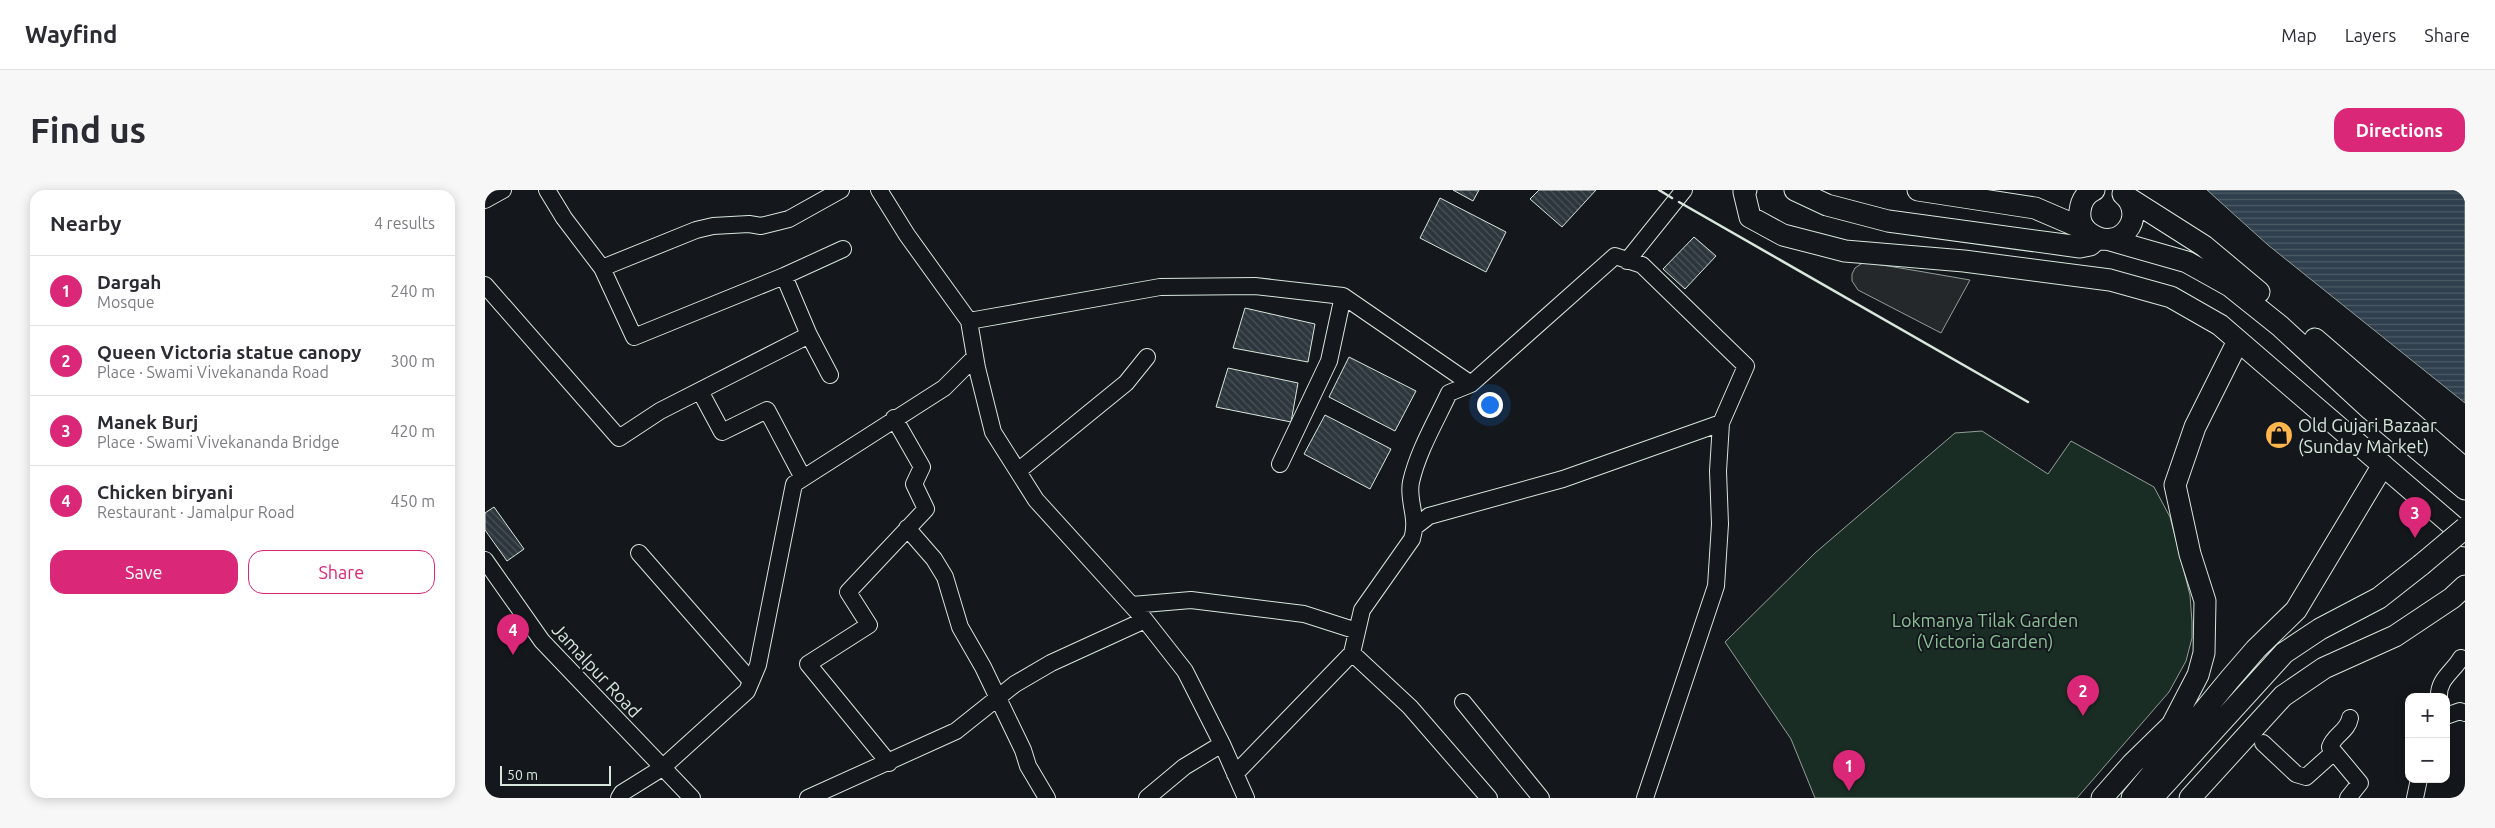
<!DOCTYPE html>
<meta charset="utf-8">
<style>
:root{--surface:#fff;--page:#f7f7f7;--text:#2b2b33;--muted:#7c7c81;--line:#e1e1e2;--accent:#db2777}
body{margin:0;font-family:Ubuntu,sans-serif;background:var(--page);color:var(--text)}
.controls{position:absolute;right:15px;bottom:15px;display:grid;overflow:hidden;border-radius:10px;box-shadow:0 2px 12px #0003}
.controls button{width:45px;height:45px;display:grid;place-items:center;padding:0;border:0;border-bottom:1px solid var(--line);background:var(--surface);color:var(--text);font:25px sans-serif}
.scale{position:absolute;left:15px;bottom:12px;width:111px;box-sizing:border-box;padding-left:5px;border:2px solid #d8e6dc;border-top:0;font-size:14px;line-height:18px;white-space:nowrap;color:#d8e6dc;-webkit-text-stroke:4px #14181c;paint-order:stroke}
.you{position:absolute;left:1004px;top:214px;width:18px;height:18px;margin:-12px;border:4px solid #fff;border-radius:50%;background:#1a73e8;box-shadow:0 0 0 8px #1a73e833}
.badge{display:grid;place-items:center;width:32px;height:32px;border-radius:50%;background:var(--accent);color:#fff;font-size:16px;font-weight:700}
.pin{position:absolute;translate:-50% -41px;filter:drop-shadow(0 1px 2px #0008)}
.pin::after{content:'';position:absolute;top:26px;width:18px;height:15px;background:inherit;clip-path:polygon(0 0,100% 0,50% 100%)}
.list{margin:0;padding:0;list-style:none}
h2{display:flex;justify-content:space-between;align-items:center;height:65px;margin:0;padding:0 20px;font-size:21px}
h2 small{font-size:16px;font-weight:400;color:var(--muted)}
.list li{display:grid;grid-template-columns:32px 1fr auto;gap:15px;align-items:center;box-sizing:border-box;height:70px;padding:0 20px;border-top:1px solid var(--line)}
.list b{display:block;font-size:19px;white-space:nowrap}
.list p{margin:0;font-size:16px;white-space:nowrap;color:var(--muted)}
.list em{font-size:16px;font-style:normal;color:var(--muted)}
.actions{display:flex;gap:10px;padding:15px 20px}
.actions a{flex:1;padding:11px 0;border:1px solid var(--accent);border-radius:15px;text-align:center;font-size:18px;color:var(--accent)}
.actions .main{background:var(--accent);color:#fff}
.map{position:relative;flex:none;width:1980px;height:608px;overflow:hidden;border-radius:15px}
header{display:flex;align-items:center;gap:30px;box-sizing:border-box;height:70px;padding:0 25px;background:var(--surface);border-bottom:1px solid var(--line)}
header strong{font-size:24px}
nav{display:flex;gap:28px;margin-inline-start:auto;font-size:18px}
.intro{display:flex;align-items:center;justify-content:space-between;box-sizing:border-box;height:120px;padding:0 30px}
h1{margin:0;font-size:35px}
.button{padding:12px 22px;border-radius:15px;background:var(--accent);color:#fff;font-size:18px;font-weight:700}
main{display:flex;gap:30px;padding:0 30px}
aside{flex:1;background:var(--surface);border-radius:15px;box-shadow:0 2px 12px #0003}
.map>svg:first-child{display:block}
</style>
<header>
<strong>Wayfind</strong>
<nav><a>Map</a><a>Layers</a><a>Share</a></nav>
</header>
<div class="intro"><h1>Find us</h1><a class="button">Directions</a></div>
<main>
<aside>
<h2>Nearby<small>4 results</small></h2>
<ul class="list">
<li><span class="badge">1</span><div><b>Dargah</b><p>Mosque</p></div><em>240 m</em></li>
<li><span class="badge">2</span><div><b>Queen Victoria statue canopy</b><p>Place · Swami Vivekananda Road</p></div><em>300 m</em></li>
<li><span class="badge">3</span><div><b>Manek Burj</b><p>Place · Swami Vivekananda Bridge</p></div><em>420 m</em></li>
<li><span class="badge">4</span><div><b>Chicken biryani</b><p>Restaurant · Jamalpur Road</p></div><em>450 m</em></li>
</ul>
<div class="actions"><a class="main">Save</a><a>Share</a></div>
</aside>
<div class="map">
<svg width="1980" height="608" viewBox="0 0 1980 608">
<defs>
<pattern id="water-rules" width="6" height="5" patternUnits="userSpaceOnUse" patternTransform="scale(1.25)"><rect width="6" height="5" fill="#2f3f4d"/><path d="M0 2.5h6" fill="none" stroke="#4c5b66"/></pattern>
<pattern id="building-back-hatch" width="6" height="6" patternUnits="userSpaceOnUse" patternTransform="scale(1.25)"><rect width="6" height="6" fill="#2c363c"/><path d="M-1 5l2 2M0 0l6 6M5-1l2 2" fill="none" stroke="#4a5358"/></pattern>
</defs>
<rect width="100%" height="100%" fill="#14181c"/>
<path fill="#1a2d24" stroke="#939e99" d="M1497,241L1563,284L1586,251L1669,297L1685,327L1705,405L1707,432V448L1701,471L1684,502L1592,608H1330L1306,549L1240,452L1330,363L1470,243Z"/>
<path fill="#24282b" stroke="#939e99" d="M1379,72L1433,81L1485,90L1456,143L1373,100L1367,91V84L1370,78Z"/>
<path fill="url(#water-rules)" stroke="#939e99" d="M1722,0H1980V213L1783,55Z"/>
<path fill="url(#building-back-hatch)" stroke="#d8e6dc" d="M968,0H994L988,11Z
M1054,0H1111L1077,37L1045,9Z
M955,8L1021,42L1001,82L935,48Z
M1209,47L1231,66L1200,99L1178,79Z
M760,118L830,134L823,172L748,158Z
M864,167L931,201L910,241L844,207Z
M743,178L813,193L806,232L731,217Z
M840,225L906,259L885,299L819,264Z
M9,317L39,359L22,371L0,340V323Z"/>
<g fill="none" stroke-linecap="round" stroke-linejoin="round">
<g stroke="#d8e6dc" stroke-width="18">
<path id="minor" d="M62,0L79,28L117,78L149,147L299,86L358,59
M394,0L422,45L484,131L492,178L508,242L551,310L660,430L700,481L737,554L761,608
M0,10L18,0
M1142,71L1199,0
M117,78L211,40L228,36L264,34L276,36L304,29L356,0
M299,86L324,145L345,185
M0,95L134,248L175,221L324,145
M484,131L675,97L770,96L858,106
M215,201L237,242L282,220L318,288
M795,274L844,171L858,106L986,194
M533,281L641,193L662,167
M931,336L944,326L1078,289L1236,233
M422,338L449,369L460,387L475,437L498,477L538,560L543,576L562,608
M154,363L266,491
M0,370L57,451L207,608
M647,415L706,410L819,424L872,441
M867,463L877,420L927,349C934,328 922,310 926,292C933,261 951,231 964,203L986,194L1130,66L1157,75L1261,176L1236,233L1233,281L1235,334L1231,396L1160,608
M1954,507C1953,489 1968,482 1976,468
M978,512L1056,608
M1961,526L1975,521L1980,523
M1778,553L1811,584L1821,587L1849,562
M404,573L323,474L384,435L363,402L441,319L429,294L437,277L409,228
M750,584L867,463L925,517L1004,608
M134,608L137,603L177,578L262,501L273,475L309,294L459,198L490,167
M323,608L471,541L530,494L566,473L660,430
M662,608L699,577L737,554
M1863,608L1875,593L1845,557C1849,545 1863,541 1865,528
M1930,608L1934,589"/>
</g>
<g stroke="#d8e6dc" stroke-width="23">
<path id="major" d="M1261,0L1259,2L1265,27L1298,45L1360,61L1479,71L1625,90L1686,107L1735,135L1980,346
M1310,0L1342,15L1403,31L1595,57L1605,55L1612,49
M1433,0L1550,18L1599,39
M1609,0C1600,4 1596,12 1595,21C1594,29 1597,37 1603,42C1634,66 1664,26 1638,4
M1645,9L1719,56L1774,102
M1625,50L1702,72L1745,96L1795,136L1885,219L1980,299
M1830,149L1980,279
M1617,608L1647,574L1687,535L1713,485L1719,463L1720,411L1705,364L1690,295L1710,237L1753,151
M1647,608L1745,489L1771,459L1811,420L1898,275
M1667,608L1799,463L1835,439L1894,408L1936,375
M1705,608L1798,506L1839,478L1910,446L1967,408L1980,396"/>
</g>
<use href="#minor" stroke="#14181c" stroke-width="16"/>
<use href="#major" stroke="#14181c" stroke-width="21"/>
<g stroke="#d8e6dc" stroke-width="23" stroke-linecap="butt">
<path id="major-bridge" d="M1936,375L1980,338"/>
</g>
<use href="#major-bridge" stroke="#14181c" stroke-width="21"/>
<path stroke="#d8e6dc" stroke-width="2.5" d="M1174,0L1187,8
M1194,12L1543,212"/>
</g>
<defs>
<g id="shop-disc" transform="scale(1.4375)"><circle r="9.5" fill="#ffb74d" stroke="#14181c"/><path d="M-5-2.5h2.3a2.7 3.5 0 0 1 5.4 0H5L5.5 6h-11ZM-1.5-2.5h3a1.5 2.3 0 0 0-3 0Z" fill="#111"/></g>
</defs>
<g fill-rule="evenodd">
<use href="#shop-disc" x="1794" y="245"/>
</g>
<g text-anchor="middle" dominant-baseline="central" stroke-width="4" stroke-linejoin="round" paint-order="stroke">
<g font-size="18" fill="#d8e6dc" stroke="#14181c" text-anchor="start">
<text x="1813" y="235">Old Gujari Bazaar<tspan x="1813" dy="21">(Sunday Market)</tspan></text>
</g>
<g font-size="18" fill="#8ac095" stroke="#14181c">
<text x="1500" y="430">Lokmanya Tilak Garden<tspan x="1500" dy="21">(Victoria Garden)</tspan></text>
</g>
<g font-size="18" fill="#d8e6dc" stroke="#14181c">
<text transform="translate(112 480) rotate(47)">Jamalpur Road</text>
</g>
</g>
</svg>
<div class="controls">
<button>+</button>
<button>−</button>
</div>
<div class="scale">50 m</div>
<div class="you"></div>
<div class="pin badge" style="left:1364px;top:601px">1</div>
<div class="pin badge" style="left:1598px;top:526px">2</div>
<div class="pin badge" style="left:1930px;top:348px">3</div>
<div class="pin badge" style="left:28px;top:465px">4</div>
</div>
</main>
